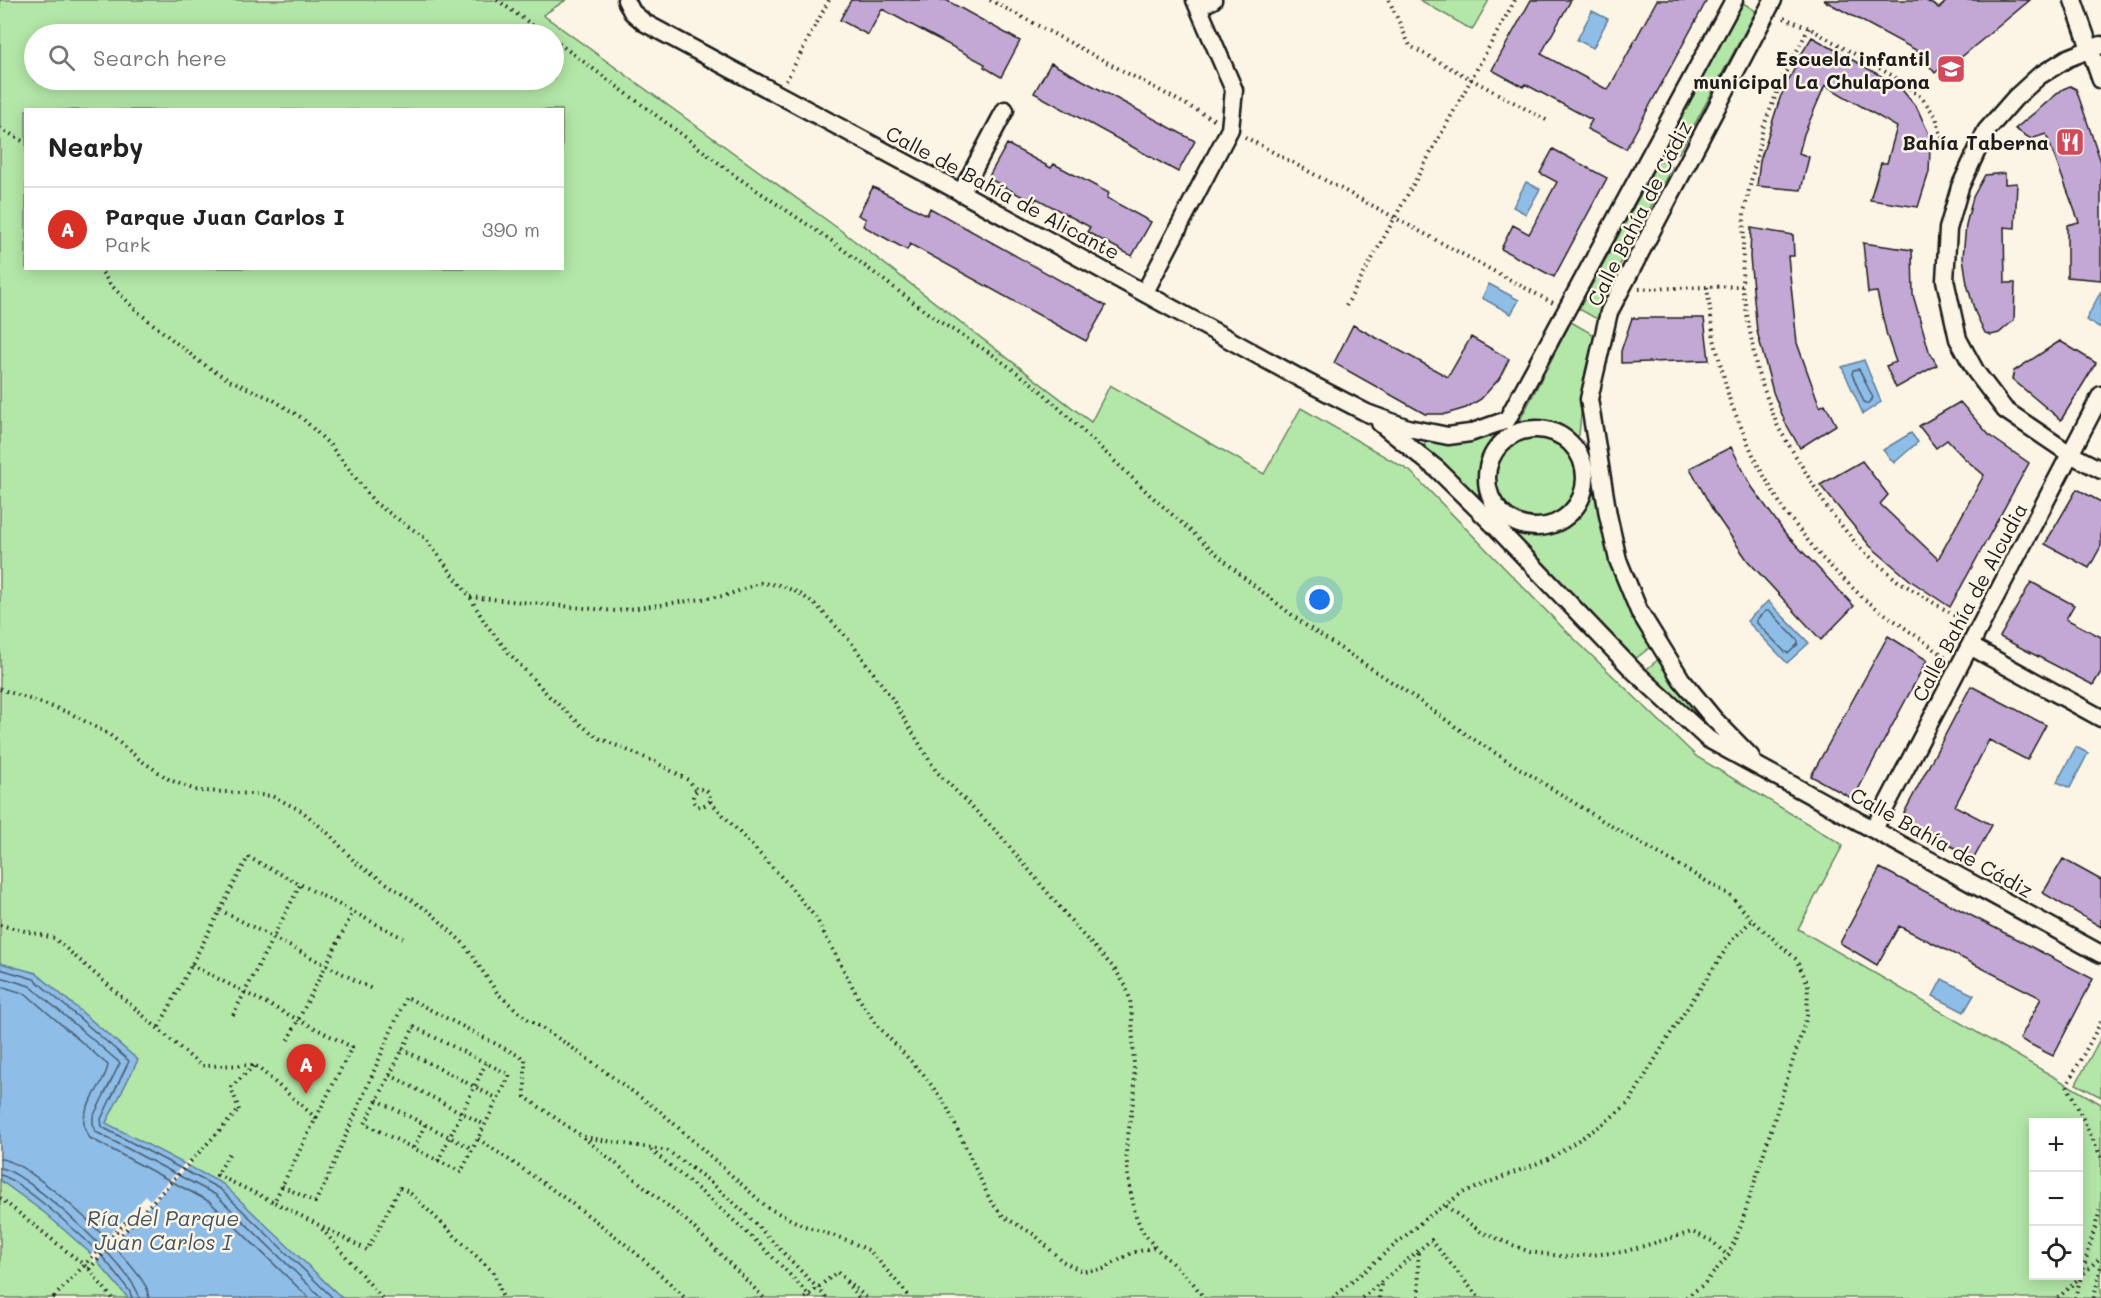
<!DOCTYPE html>
<meta charset="utf-8">
<style>
:root{--surface:#fff;--page:#f6f6f6;--text:#222;--muted:#767676;--line:#e0e0e0;--accent:#d93025}
body{margin:0;font-family:Mali,sans-serif;background:var(--page);color:var(--text)}
.controls{position:absolute;right:18px;bottom:18px;display:grid;overflow:hidden;border-radius:0px;box-shadow:0 3px 15px #0003}
.controls button{width:54px;height:54px;display:grid;place-items:center;padding:0;border:0;border-bottom:2px solid var(--line);background:var(--surface);color:var(--text);font:30px sans-serif}
.you{position:absolute;left:1320px;top:600px;width:21px;height:21px;margin:-15px;border:4px solid #fff;border-radius:50%;background:#1a73e8;box-shadow:0 0 0 9px #1a73e833}
.badge{display:grid;place-items:center;width:39px;height:39px;border-radius:50%;background:var(--accent);color:#fff;font-size:20px;font-weight:700}
.pin{position:absolute;translate:-50% -50px;filter:drop-shadow(0 2px 3px #0008)}
.pin::after{content:'';position:absolute;top:32px;width:21px;height:18px;background:inherit;clip-path:polygon(0 0,100% 0,50% 100%)}
.list{margin:0;padding:0;list-style:none}
h2{display:flex;justify-content:space-between;align-items:center;height:78px;margin:0;padding:0 24px;font-size:26px}
h2 small{font-size:20px;font-weight:400;color:var(--muted)}
.list li{display:grid;grid-template-columns:39px 1fr auto;gap:18px;align-items:center;box-sizing:border-box;height:84px;padding:0 24px;border-top:2px solid var(--line)}
.list b{display:block;font-size:22px;white-space:nowrap}
.list p{margin:0;font-size:20px;white-space:nowrap;color:var(--muted)}
.list em{font-size:20px;font-style:normal;color:var(--muted)}
.icon{flex:none;width:33px;height:33px;fill:none;stroke:currentColor;stroke-width:2;stroke-linecap:round;stroke-linejoin:round}
.map{position:relative;flex:none;width:2101px;height:1298px;overflow:hidden}
.search{position:absolute;background:var(--surface);box-shadow:0 3px 15px #0003;left:24px;top:24px;width:540px;height:66px;display:flex;align-items:center;gap:15px;box-sizing:border-box;padding:0 21px;border-radius:33px;color:var(--muted);font-size:22px}
.panel{position:absolute;background:var(--surface);box-shadow:0 3px 15px #0003;left:24px;top:108px;width:540px;height:162px;border-radius:0px}
.map>svg:first-child{display:block}
</style>
<div class="map">
<svg width="2101" height="1298" viewBox="0 0 2101 1298">
<rect width="100%" height="100%" fill="#fcf5e5"/>
<filter id="ink" filterUnits="userSpaceOnUse"><feTurbulence type="fractalNoise" baseFrequency=".0167" numOctaves="2"/><feDisplacementMap in="SourceGraphic" scale="12" xChannelSelector="R" yChannelSelector="G"/><feConvolveMatrix kernelMatrix="1 2 1 2 8 2 1 2 1" color-interpolation-filters="sRGB"/></filter>
<g filter="url(#ink)">
<path fill="#b3e7a8" stroke="#688262" stroke-width="1.5" fill-rule="evenodd" d="M0,0H566L543,15L839,229L1091,422L1110,385L1264,474L1301,408L1410,471L1562,627L1697,757L1843,845L1798,929L2101,1104V1298H0ZM34,34H554V80H34ZM26,110H562V268H26ZM2034,1122H2078V1276H2034Z
M1420,0H1489L1472,30Z
M1743,3L1756,11L1679,153L1666,146Z
M1659,160L1672,167L1617,270L1597,319L1579,309Z
M1571,322L1594,335L1585,372L1579,435L1575,438L1547,425H1524L1520,420Z
M1487,435L1494,439L1493,445L1484,462L1482,492L1477,495L1422,450L1426,442L1443,443Z
M1494 478a43 43 0 1 1 86 0a43 43 0 1 1-86 0Z
M1592,492L1594,493L1610,558L1652,646L1631,662L1512,534L1516,529C1539,536 1563,531 1579,513C1584,506 1586,498 1592,492Z
M1660,658L1713,728L1710,730L1643,672Z
M2101,1037V1097L2076,1084Z"/>
<path fill="#8ebde8" stroke="#607d96" stroke-width="1.5" d="M1592,11L1608,19L1593,48L1577,40Z
M1526,182L1540,189L1526,214L1513,207Z
M1489,284L1519,300L1511,314L1482,298Z
M2101,291V328L2086,320Z
M1864,360L1881,402L1863,414L1842,367Z
M1911,433L1918,442L1894,463L1883,450Z
M1768,601L1809,643L1787,663L1747,621Z
M2076,747L2088,753L2070,788L2057,782Z
M0,963L36,973L138,1060L106,1123L223,1184L342,1298H128L89,1252L46,1214L0,1180Z
M1942,979L1974,995L1964,1012L1933,996Z"/>
<path fill="#fcf5e5" d="M187,1161L191,1163L95,1263L89,1256L146,1196L150,1200Z"/>
<g fill="none" stroke-linecap="round" stroke-linejoin="round">
<path stroke="#4a5c6e" stroke-width="1.5" d="M1859,369L1873,398L1867,404L1864,402L1852,374L1853,370Z
M1766,611H1770L1798,641V644L1789,653L1785,652L1757,623V619Z
M0,969L34,979L129,1061L101,1119L102,1127L220,1189L333,1298
M0,977L30,986L120,1063L93,1117V1124L96,1132L216,1195L322,1298
M0,986L26,994L108,1065C105,1089 70,1113 90,1138L210,1202L309,1298
M0,1159C31,1160 129,1256 145,1285C148,1289 148,1293 149,1298
M0,1168C24,1169 138,1273 139,1298
M0,1175C16,1177 81,1235 95,1249C108,1262 119,1277 130,1292L132,1298"/>
</g>
<path fill="#c3a8d5" stroke="#1c1c1c" stroke-width="1.5" d="M851,0H946L1020,41L1001,77L984,67L985,64L882,9L868,35L840,20Z
M1531,0H1571L1541,54L1608,90L1657,0H1707L1626,149L1587,129L1592,120L1525,84L1523,87L1492,70Z
M1823,0H1925L1939,8L1948,0H2030L1947,69L1944,65L1935,73L1916,50Z
M1812,37L1899,86L1917,108L1928,132L1930,149L1929,172L1918,207L1870,200L1881,163H1887L1897,127L1825,85L1804,134L1799,153L1809,157L1801,190L1757,186L1760,161L1780,98L1802,53Z
M1051,63L1195,141L1178,172L1034,93Z
M2070,86L2076,89L2101,162V280L2067,277V225L2079,222L2046,134L2031,139L2015,129L2063,89Z
M1007,144L1051,168L1054,164L1109,193L1107,198L1151,222L1132,256L1087,232L1090,227L1036,198L1034,203L988,178Z
M1553,149L1607,178L1554,277L1501,249L1513,225L1529,234L1557,182L1540,173Z
M2005,173V184L2017,183L2015,228L2004,227L2005,283H2015L2014,320L1999,333L1991,335L1985,333L1975,312L1967,284L1963,257L1966,225L1973,197L1985,175Z
M873,187L927,215L930,208L1106,306L1086,341L910,244L907,250L863,226L866,219L858,215Z
M1751,228L1793,235L1794,256H1788L1797,343L1820,407L1825,404L1836,425L1800,448L1785,422L1773,392L1757,331L1750,257Z
M1863,243L1912,250L1913,295L1929,351L1937,365L1896,388L1886,366L1896,362L1887,336L1877,292L1868,293Z
M1632,318H1704L1709,360L1621,363V351Z
M1353,325L1448,377L1471,337L1509,359L1499,379L1481,399L1466,408L1446,414H1425L1334,363Z
M2060,341L2096,363L2061,420L2012,379L2014,371Z
M1960,402L1990,436L2029,463L1950,607L1911,581L1870,546L1820,485L1862,461L1888,495L1880,504L1938,559L1984,475L1964,458L1947,440L1936,448L1919,426Z
M1731,447L1752,487L1785,533L1854,606L1821,640L1748,561L1714,512L1690,468Z
M2077,489L2101,502V546L2089,568L2045,544Z
M2031,582L2074,605L2066,619L2101,637V672L2093,685L2000,637Z
M1888,636L1927,660L1853,799L1811,776Z
M1971,686L2046,725L2027,760L1989,740L1955,806L1992,825L1974,858L1907,823L1911,817L1904,813Z
M2063,859L2101,880V927L2043,893Z
M1880,868L2093,979L2053,1056L2020,1039L2041,998L1899,926L1877,965L1840,943Z"/>
<g fill="none" stroke-linecap="round" stroke-linejoin="round">
<g stroke="#1c1c1c" stroke-width="21">
<path id="street" d="M626,0L632,12L645,23L938,180L1303,380L1367,413L1408,428L1448,436L1470,433L1507,420
M2073,0L2101,80
M1198,7L1213,0
M2101,45L2068,58L2039,76L2015,98L1986,131L1960,187L1948,229L1945,280L1958,339L1976,372L2005,410L2070,454L2101,470
M961,193L1005,110
M1145,292L1230,129L1234,90L1195,0
M1507,420L1734,0
M1380,423L1438,470L1495,526L1634,671L1708,739L2101,954
M1487 478a49 49 0 1 1 98 0a49 49 0 1 1-98 0Z
M1970,646L2101,718
M1751,757L1713,718L1681,679L1639,611L1618,560L1608,515L1589,399L1609,312L1773,0
M1874,829L2101,395"/>
</g>
<path stroke="#1c1c1c" stroke-width="4" stroke-dasharray="1.5 4.5" stroke-linecap="butt" d="M497,0L545,34
M990,0L1215,120
M1389,0L1410,46L1548,121
M1784,18L1809,28L1893,76L1922,98L1936,117L1944,147
M1809,28L1783,77L1763,128L1744,212L1742,286L1757,371L1778,427L1828,509L1859,547L1898,581L1965,622
M554,40L668,124L737,177L829,239L937,320L993,355L1038,388L1150,495L1243,577L1305,625L1404,690L1470,737L1608,824L1730,895L1752,920L1796,959L1808,984L1807,1016L1741,1225L1728,1256L1703,1285L1685,1298
M786,81L829,0
M0,128L26,143
M1245,137L1553,303
M99,268L110,284L138,312L200,362L229,380L272,399L302,418L330,445L375,503L425,538L470,597L485,623L509,653L549,696L581,725L599,738L655,762L688,780L697,790
M1707,287L1714,339L1730,401L1756,462L1785,512L1822,558L1864,599L1946,657
M1639,289L1742,286
M1346,306L1515,0
M470,597L615,611L724,596L761,583L780,585L799,593L818,607L850,641L891,697L936,771L998,833L1083,935L1114,968L1125,985L1130,999L1132,1018L1135,1089L1126,1149L1128,1178L1135,1213L1142,1231L1155,1247L1193,1283L1204,1298
M0,689L70,713L110,735L139,759L170,780L198,791L228,792L272,796L302,811L329,834L356,863L431,913L464,944L498,994L526,1018L567,1044L662,1113L768,1208L802,1225L847,1240L870,1251L911,1298
M710,801C705,806 696,810 693,800C691,788 711,783 710,801L788,884L816,918L858,997L876,1024L924,1075L946,1105L991,1202L1004,1217L1035,1235L1062,1261L1082,1271L1103,1269L1132,1253L1155,1247
M220,910L372,989
M0,925L54,938L201,1066L255,1065L316,1118L274,1202L367,1250L400,1188L409,1192L494,1273L503,1298
M191,965L352,1047L316,1118
M233,1015L300,885
M2101,1022L2067,1085L2101,1157
M159,1027L248,857L403,938
M414,1027L510,1075L461,1172L365,1124Z
M288,1040L353,912
M402,1049L498,1099
M390,1075L485,1125
M377,1100L473,1149
M239,1110L231,1087L255,1065
M584,1137L668,1151L708,1180L745,1213L827,1298
M478,1139C550,1187 623,1236 685,1298
M414,1148L425,1125
M651,1150C707,1196 763,1243 811,1298
M229,1154L217,1175L274,1202
M438,1161L486,1063
M282,1186L315,1202L323,1188L406,997L525,1059V1097L583,1137L688,1222L764,1298
M0,1198L89,1269L112,1298
M1446,1206L1481,1232L1530,1252L1568,1257L1623,1252L1692,1232L1712,1241L1728,1256
M322,1229L382,1298
M1418,1253L1419,1298
M846,1282L859,1298
M53,1298L54,1297
M805,1298L837,1272L867,1298
M1333,1298L1425,1219L1462,1193L1551,1158L1603,1124L1629,1103L1669,1036L1732,940L1752,920
M1362,1298L1431,1240L1479,1298
M1379,1298L1381,1284
M2058,1298L2101,1257
M2075,1298L2101,1206
M2094,1298L2101,1266"/>
<use href="#street" stroke="#fcf5e5" stroke-width="16"/>
<path stroke="#1c1c1c" stroke-width="4" stroke-dasharray="1.5 4.5" stroke-linecap="butt" d="M89,1269L141,1214
M54,1297L137,1210L141,1214L239,1110"/>
</g>
</g>
<defs>
<g id="school-square" transform="scale(1.5)"><rect x="-9" y="-9" width="18" height="18" rx="4" fill="#d1495b" stroke="#fcf5e5"/><path d="M0-5L7-2L0 1L-7-2ZM-4 1L0 2.5L4 1V4Q0 6-4 4Z" fill="#fff"/></g>
<g id="restaurant-square" transform="scale(1.5)"><rect x="-9" y="-9" width="18" height="18" rx="4" fill="#d1495b" stroke="#fcf5e5"/><path d="M-5-6h1v4h1v-4h1v4h1v-4h1v5L-1.5 .5V6h-2V.5L-5-1ZM5-6V6H3V1.5H1.5Q1.5-4 5-6Z" fill="#fff"/></g>
</defs>
<g fill-rule="evenodd">
<use href="#school-square" x="1951" y="69"/>
<use href="#restaurant-square" x="2070" y="142"/>
</g>
<g text-anchor="middle" dominant-baseline="central" stroke-width="5" stroke-linejoin="round" paint-order="stroke">
<g font-size="20" font-weight="bold" fill="#1c1c1c" stroke="#fcf5e5" text-anchor="end">
<text x="1930" y="58">Escuela infantil<tspan x="1930" dy="23">municipal La Chulapona</tspan></text>
<text x="2049" y="142">Bahía Taberna</text>
</g>
<g font-size="20" fill="#1c1c1c" stroke="#fcf5e5">
<text transform="translate(1003 192) rotate(28)">Calle de Bahía de Alicante</text>
<text transform="translate(1639 213) rotate(-63)">Calle Bahía de Cádiz</text>
<text transform="translate(1969 602) rotate(-62)">Calle Bahía de Alcudia</text>
<text transform="translate(1942 842) rotate(29)">Calle Bahía de Cádiz</text>
</g>
<g font-size="21" font-style="italic" fill="#445463" stroke="#fcf5e5">
<text x="163" y="1217">Ría del Parque<tspan x="163" dy="24">Juan Carlos I</tspan></text>
</g>
</g>
</svg>
<div class="controls">
<button>+</button>
<button>−</button>
<button><svg class="icon" aria-label="locate" viewBox="0 0 24 24"><circle cx="12" cy="12" r="6"/><path d="M12 2v4M12 18v4M2 12h4M18 12h4"/></svg></button>
</div>
<div class="you"></div>
<div class="pin badge" style="left:306px;top:1094px">A</div>
<div class="search"><svg class="icon" aria-label="search" viewBox="0 0 24 24"><circle cx="10" cy="10" r="6"/><path d="M15 15l6 6"/></svg>Search here</div>
<section class="panel">
<h2>Nearby<small></small></h2>
<ul class="list">
<li><span class="badge">A</span><div><b>Parque Juan Carlos I</b><p>Park</p></div><em>390 m</em></li>
</ul>
</section>
</div>
